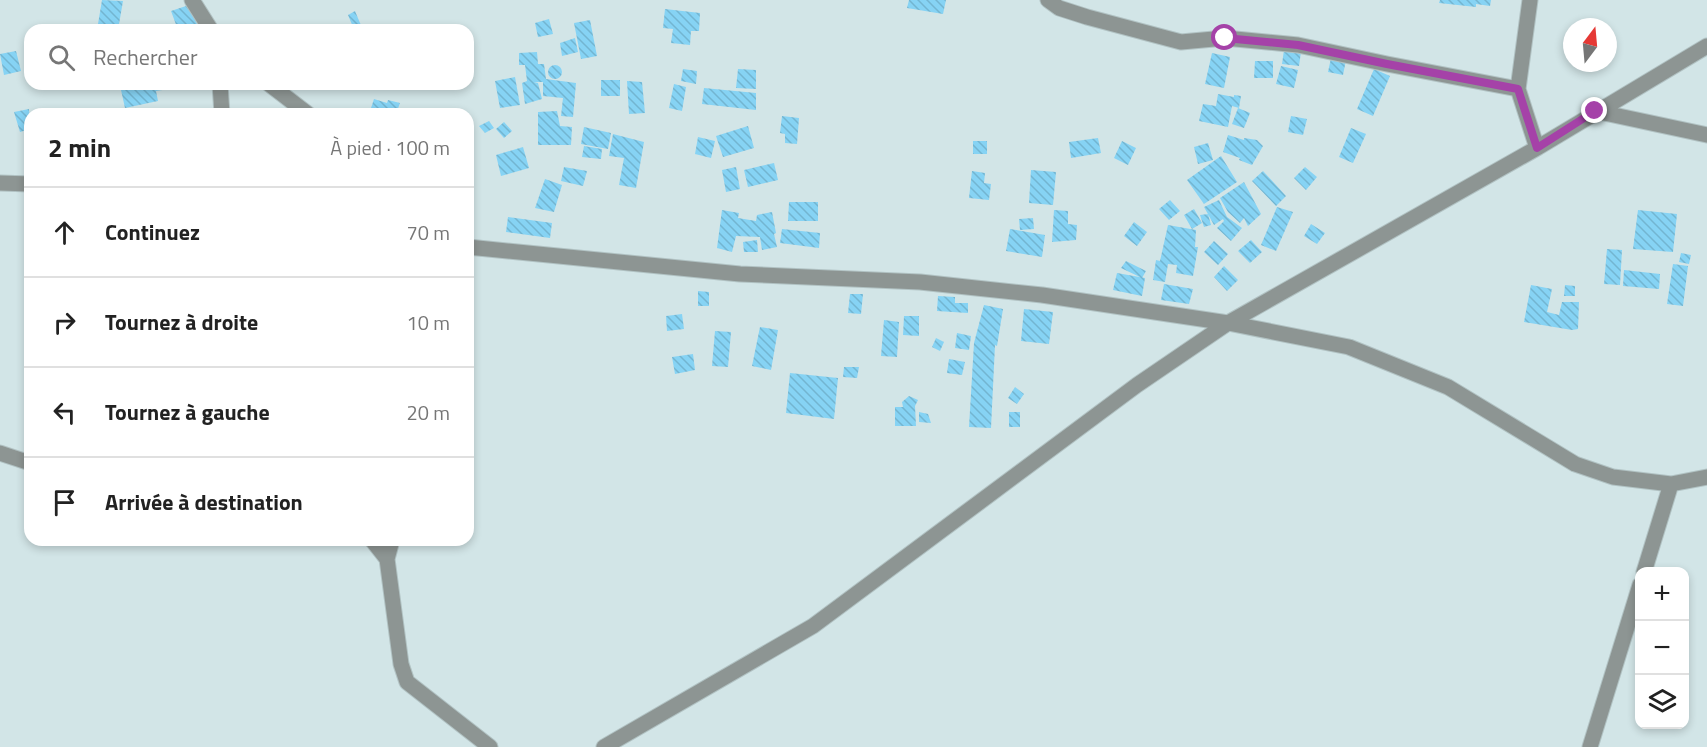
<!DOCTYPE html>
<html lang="fr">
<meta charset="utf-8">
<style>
:root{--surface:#fff;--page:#f6f6f6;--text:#222;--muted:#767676;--line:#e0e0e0}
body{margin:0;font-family:"Titillium Web",sans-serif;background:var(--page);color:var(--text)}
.controls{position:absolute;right:18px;bottom:18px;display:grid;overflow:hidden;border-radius:12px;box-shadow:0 3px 9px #0003}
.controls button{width:54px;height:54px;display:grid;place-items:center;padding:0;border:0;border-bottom:2px solid var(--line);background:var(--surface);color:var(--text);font:30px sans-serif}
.compass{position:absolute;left:1563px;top:18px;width:54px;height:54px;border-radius:50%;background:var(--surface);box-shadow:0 3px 9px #0003;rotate:16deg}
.stop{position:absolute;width:18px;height:18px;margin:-14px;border:4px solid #a542a8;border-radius:50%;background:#fff}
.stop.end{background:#a542a8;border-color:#fff;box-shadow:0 2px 6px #0008}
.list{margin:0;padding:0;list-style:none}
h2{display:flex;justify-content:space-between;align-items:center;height:78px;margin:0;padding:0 24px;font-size:26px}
h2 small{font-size:20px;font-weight:400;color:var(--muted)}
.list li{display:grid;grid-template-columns:39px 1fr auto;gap:18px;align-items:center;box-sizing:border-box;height:90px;padding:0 24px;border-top:2px solid var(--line)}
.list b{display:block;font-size:22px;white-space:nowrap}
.list em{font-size:20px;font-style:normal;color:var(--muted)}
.icon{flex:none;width:33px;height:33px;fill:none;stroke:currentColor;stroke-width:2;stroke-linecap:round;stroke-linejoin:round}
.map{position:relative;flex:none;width:1707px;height:747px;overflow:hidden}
.search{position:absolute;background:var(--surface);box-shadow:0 3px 9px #0003;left:24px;top:24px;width:450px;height:66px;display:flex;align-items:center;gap:15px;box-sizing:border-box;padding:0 21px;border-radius:18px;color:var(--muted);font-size:22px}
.panel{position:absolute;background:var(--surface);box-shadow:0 3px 9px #0003;left:24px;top:108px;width:450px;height:438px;border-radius:18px}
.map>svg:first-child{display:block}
</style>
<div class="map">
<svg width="1707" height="747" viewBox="0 0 1707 747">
<defs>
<pattern id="building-back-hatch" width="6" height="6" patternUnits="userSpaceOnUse" patternTransform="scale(1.5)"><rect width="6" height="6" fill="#86d3f4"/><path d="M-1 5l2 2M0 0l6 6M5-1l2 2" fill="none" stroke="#73b5d1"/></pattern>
</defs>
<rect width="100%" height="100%" fill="#d2e5e7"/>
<path fill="url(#building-back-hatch)" d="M102,0L123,1L118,30H97Z
M909,0H946L943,14L907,8Z
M1440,0H1491L1490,6L1476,4V7L1439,3Z
M189,5L197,24L178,30L171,11Z
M665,9L700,13L699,31H691L690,45L671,43L673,29L663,28Z
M355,11L360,23L364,30H347L353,27L348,15Z
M549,19L553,34L538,37L535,23Z
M590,20L597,56L581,59L574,23Z
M173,25L174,30H146L145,29Z
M575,38L578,52L562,56L560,43Z
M1284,50L1301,52L1299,66L1282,64Z
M16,51L21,71L4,75L0,54Z
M537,52L538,64H544L546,79L576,83L573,117L561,116L563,98L543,96V82H534L538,83L542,99L525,104L522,83L527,81L525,65H519V53Z
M1212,53L1230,57L1224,88L1205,84Z
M1331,58L1346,60L1343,75L1328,72Z
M1255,61H1273V78H1254Z
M548 72a7 7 0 1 1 14 0a7 7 0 1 1-14 0Z
M1281,66L1298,70L1294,88L1276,84Z
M683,69L697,71L696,84L681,81Z
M738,69L756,70V89L736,88Z
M1374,69L1390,76L1373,116L1357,109Z
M515,77L520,105L500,108L495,81Z
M601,80H620V96H601Z
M627,81L642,82L645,113L629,114Z
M148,84H188V86L156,91L158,101L125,108L121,90Z
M674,84L686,87L682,111L669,108Z
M704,88L756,93V110L702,104Z
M1218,94L1234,97V95L1241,96L1239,108L1232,106L1228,127L1199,121L1203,104L1216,106Z
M374,99L387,103L388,100L400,103L396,114H369Z
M1238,108L1250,113L1244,128L1232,124Z
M29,109L30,129L20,132L14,112Z
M557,111L560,126L572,127L571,145H538V112Z
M782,116L799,118L797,144L785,143V134L780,133Z
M1291,116L1307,119L1303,135L1288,132Z
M489,121L494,128L485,133L479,126Z
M504,122L512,131L504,138L496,129Z
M748,126L754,148L723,157L716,136Z
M584,127L611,133L608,149L581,144Z
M1351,128L1366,134L1353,163L1339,157Z
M613,134L644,142L636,188L619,185L624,158L609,156Z
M1228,135L1244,140V138L1257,140L1263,146L1252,165L1239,160L1240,158L1223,152Z
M698,137L715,141L711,158L695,154Z
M1098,138L1101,153L1071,158L1069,142Z
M973,141H987V154H973Z
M1122,141L1136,148L1128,165L1114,158Z
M1208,143L1213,160L1198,164L1194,147Z
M584,146L602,149L601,159L582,157Z
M523,147L529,168L501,176L496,155Z
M1221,156L1237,182L1204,204L1187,180Z
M774,163L778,180L748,187L744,170Z
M564,167L587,171L583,186L561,181Z
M736,167L740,189L726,192L722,170Z
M1305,167L1317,177L1306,190L1294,178Z
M1031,170L1056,172L1053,205L1029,203Z
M972,171L985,173L984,183L991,184L989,200L969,198Z
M1263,171L1286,196L1276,206L1252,181Z
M545,179L562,185L554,212L535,208Z
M1244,182L1261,214L1248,226L1244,218L1240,223L1228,212L1220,198Z
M1170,200L1180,211L1169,220L1159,209Z
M1219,200L1227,217L1242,228L1231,241L1217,228L1224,221L1223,219L1214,225L1204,207Z
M789,202H818V221H788Z
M1277,207L1293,212L1276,251L1261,245Z
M1194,209L1202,223L1192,229L1184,215Z
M722,210L739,213L738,218L756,221L757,215L772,212L776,233L774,234L777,247L762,250L760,237L736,236L732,252L717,248Z
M1054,210L1068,211V224L1077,225L1076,240L1052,242Z
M1638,210L1677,214L1673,252L1633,249Z
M1208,214L1211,225L1204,227L1200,215Z
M508,217L552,223L550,238L506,232Z
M1033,218L1034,229L1020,230L1019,219Z
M1134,222L1147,232L1137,246L1124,236Z
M1311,224L1325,233L1317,244L1304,236Z
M1168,225L1196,230L1195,247H1198L1193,276L1176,273L1177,265L1168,264L1165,282L1153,280L1156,260L1160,261Z
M782,229L820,233L819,248L780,243Z
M1010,229L1045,235L1042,257L1006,251Z
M757,240L758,252H744L743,242Z
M1251,240L1262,252L1250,263L1238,251Z
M1214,241L1228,254L1218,265L1204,252Z
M1607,249L1622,250L1620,285L1604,284Z
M1681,253L1691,255L1689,264L1679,262Z
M1126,261L1146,271L1142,278L1121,268Z
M1673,264L1688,266L1683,306L1667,304Z
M1224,266L1238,280L1227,291L1214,277Z
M1624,270L1660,274L1659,289L1623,286Z
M1117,273L1145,278L1142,296L1113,290Z
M1164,284L1193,289L1189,304L1161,300Z
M1531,285L1552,289L1547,312L1559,315L1562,302H1579L1578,329L1572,330L1524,322Z
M1565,285L1575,286V296H1564Z
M698,291L709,292V306H698Z
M850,294H863L861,314L848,313Z
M938,296L955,297V303H968V313L937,311Z
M984,305L1003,309L997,346L995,345L991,428L969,427L974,343Z
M1024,309L1053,312L1049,344L1021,341Z
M682,314L684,329L667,331L666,316Z
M904,316H919V336L903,335Z
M884,320L899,322L897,357L881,356Z
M760,327L778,330L771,370L752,366Z
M715,331L731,332L728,367L712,366Z
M957,333L971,336L969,350L955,348Z
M936,338L944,342L940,351L932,347Z
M693,354L695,370L675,374L672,357Z
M949,359L965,362L962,375L947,373Z
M844,367H859L857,378L843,377Z
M790,373L838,378L834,419L786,413Z
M1015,387L1024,394L1017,404L1008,398Z
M909,396L918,400L915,406L916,426H895V407H903L902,402Z
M919,412L928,414L931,423L919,422Z
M1009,412H1020V427H1009Z"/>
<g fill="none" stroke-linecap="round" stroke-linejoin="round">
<g stroke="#b1c2c3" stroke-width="17">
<path id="minor" d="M192,0L211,30
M1048,0L1059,8L1087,17L1181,42L1225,38L1298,45L1387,64L1518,89
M1530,0L1518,89L1537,148
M220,84L222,114
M269,84L308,114
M1595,111L1707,135
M0,183L30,184
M468,247L740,274L920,282L1042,295L1228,323L1349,347L1448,387L1575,464L1613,477L1671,484L1707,477
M0,453L30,463
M372,540L387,559L401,664L407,682L490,747
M387,559L392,540
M1644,572L1671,484
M604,747L813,626L1137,385L1228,323L1537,148L1707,46
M1590,747L1640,585"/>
</g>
<use href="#minor" stroke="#8d9593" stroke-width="15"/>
</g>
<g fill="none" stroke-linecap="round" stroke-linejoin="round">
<path stroke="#a542a8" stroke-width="8" d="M1225,38L1298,45L1387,64L1518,89L1537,148L1595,111"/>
</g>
</svg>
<div class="controls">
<button>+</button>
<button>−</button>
<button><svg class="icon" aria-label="layers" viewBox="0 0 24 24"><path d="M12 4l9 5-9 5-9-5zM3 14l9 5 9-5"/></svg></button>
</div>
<svg class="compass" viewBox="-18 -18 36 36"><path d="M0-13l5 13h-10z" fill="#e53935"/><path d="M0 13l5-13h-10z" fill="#767676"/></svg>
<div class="stop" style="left:1225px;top:38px"></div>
<div class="stop end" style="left:1595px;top:111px"></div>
<div class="search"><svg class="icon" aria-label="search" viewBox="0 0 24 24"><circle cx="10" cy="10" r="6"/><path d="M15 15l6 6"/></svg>Rechercher</div>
<section class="panel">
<h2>2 min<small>À pied · 100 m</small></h2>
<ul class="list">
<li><svg class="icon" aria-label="ahead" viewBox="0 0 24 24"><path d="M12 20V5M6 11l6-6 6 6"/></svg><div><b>Continuez</b></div><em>70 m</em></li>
<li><svg class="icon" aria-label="right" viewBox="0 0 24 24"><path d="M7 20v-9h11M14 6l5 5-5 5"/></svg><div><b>Tournez à droite</b></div><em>10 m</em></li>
<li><svg class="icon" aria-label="left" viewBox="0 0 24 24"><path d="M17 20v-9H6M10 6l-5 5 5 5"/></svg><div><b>Tournez à gauche</b></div><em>20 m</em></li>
<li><svg class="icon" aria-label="arrive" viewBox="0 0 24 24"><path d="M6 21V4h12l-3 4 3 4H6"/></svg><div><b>Arrivée à destination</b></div></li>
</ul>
</section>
</div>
